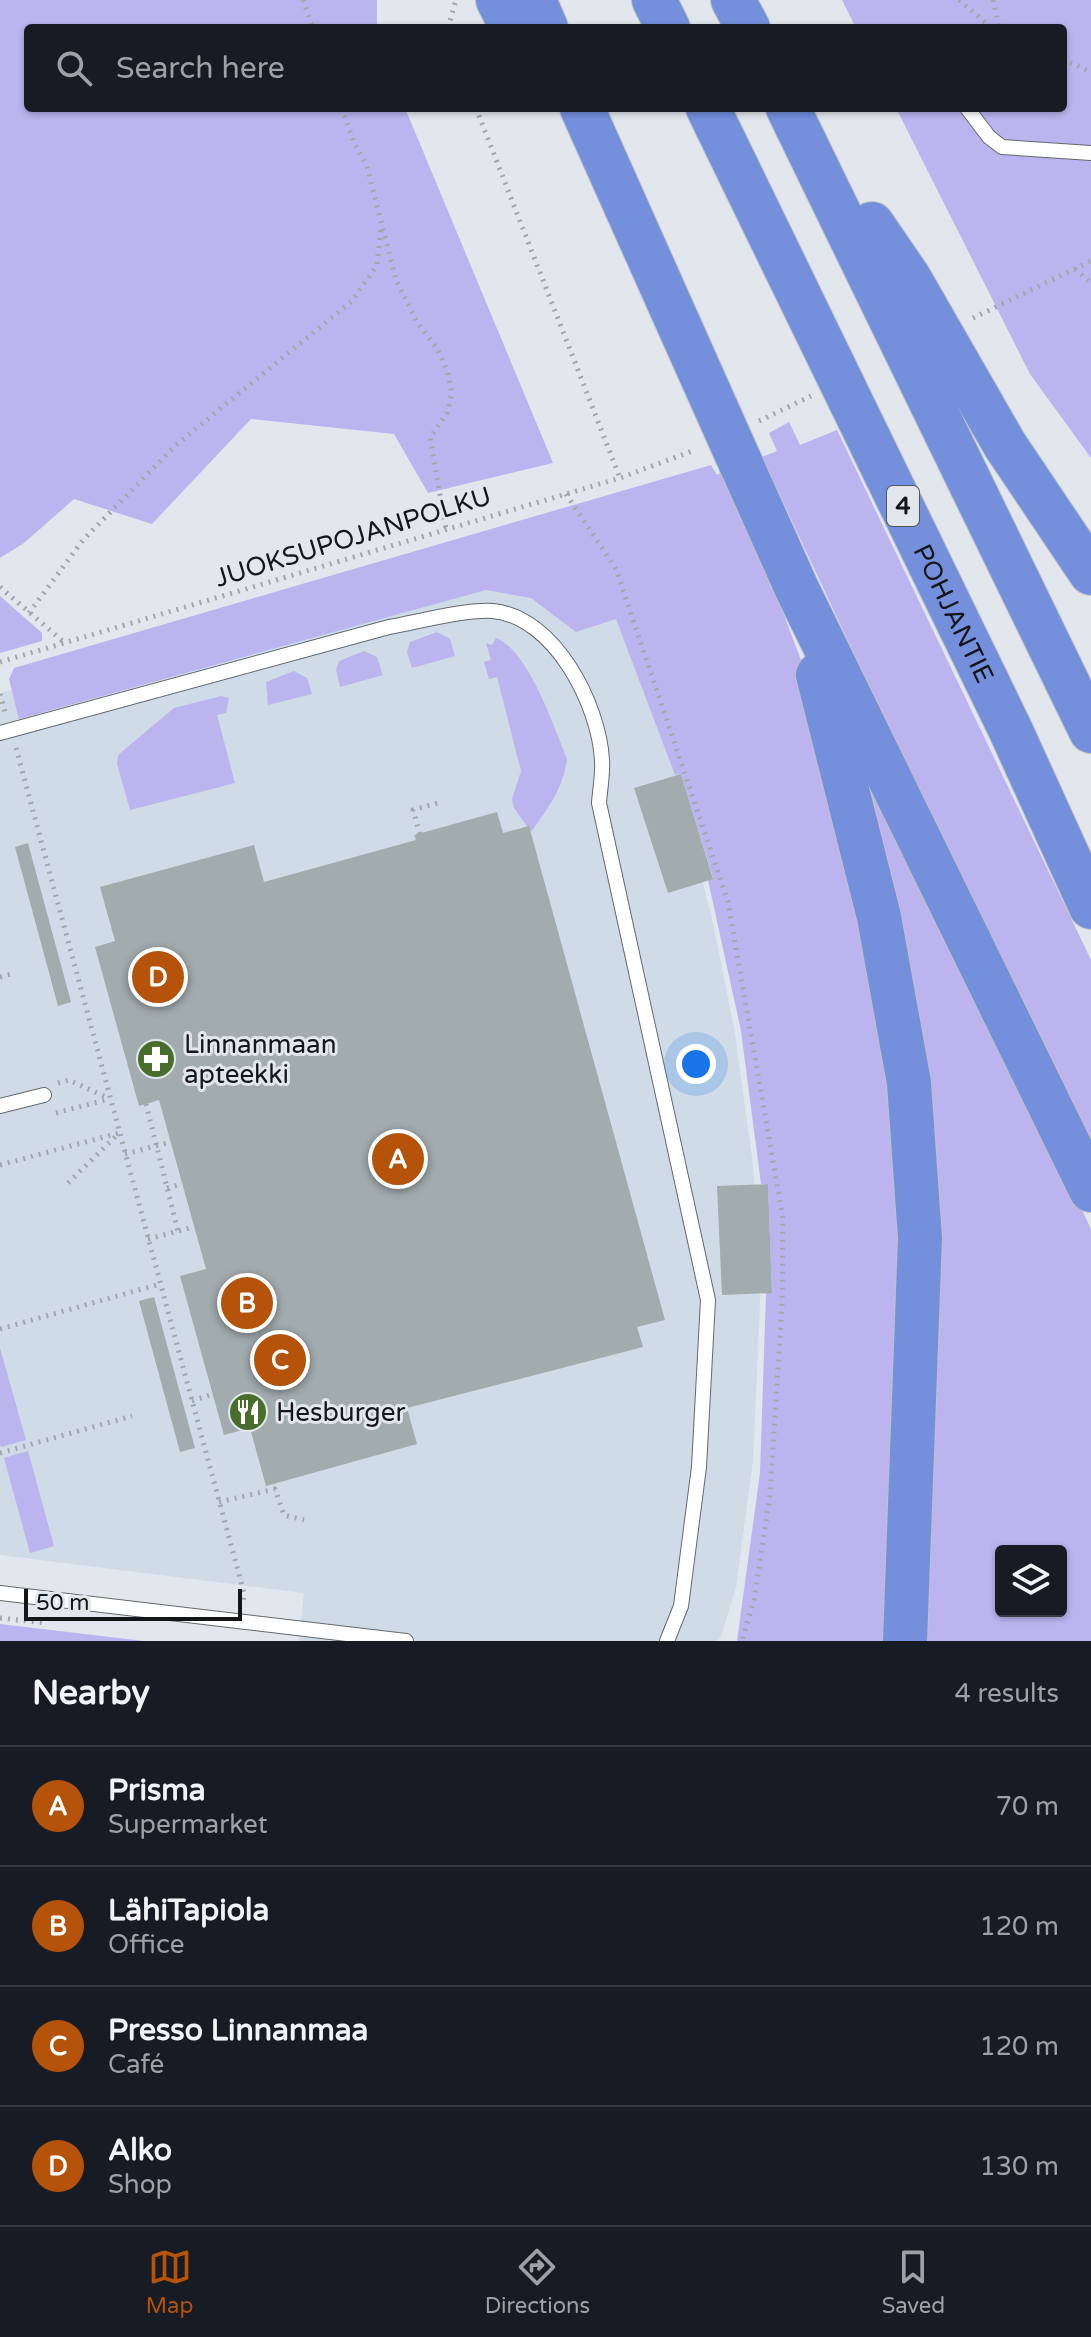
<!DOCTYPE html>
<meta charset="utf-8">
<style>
:root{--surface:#171b24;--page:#20242c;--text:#f1f3f6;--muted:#9ea1a6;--line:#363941;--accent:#b45309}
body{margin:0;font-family:"Varela Round",sans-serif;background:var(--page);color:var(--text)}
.controls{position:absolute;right:24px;bottom:24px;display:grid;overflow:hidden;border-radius:8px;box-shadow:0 2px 6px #0004}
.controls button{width:72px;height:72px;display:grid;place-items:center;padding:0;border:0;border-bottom:2px solid var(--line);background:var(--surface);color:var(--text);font:40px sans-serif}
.scale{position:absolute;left:24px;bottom:20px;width:218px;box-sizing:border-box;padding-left:8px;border:4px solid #141618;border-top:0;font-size:22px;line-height:28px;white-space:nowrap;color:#141618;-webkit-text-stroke:6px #e1e7ed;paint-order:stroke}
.you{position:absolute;left:696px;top:1064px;width:28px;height:28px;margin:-20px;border:6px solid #fff;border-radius:50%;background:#1a73e8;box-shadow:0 0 0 12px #1a73e833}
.badge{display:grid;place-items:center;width:52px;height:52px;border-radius:50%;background:var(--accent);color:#fff;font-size:26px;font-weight:700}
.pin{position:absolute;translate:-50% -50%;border:4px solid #fff;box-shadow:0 2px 8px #0006}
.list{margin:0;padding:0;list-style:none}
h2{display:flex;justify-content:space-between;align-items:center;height:104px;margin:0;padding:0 32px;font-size:34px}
h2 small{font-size:26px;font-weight:400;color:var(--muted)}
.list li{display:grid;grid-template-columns:52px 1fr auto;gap:24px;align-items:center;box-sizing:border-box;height:120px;padding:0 32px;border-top:2px solid var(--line)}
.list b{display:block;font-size:30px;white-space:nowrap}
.list p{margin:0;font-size:26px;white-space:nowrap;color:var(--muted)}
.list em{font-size:26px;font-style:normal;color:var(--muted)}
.icon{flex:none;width:44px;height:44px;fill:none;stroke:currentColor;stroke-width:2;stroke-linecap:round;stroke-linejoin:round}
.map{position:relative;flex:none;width:1091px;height:1641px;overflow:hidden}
.search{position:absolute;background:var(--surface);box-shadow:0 2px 6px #0004;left:24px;right:24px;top:24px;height:88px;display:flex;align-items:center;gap:20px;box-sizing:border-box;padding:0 28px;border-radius:8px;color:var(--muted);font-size:30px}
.sheet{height:584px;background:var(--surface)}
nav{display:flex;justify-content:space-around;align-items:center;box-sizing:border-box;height:112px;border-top:2px solid var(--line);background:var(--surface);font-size:22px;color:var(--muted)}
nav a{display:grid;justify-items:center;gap:4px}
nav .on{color:var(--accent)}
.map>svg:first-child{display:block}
</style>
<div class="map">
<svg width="1091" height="1641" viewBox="0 0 1091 1641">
<rect width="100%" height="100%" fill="#e1e7ed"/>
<path fill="#cfdbe6" d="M584,538L668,746L713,923L734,1028L752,1157L762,1258L753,1461L736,1587L721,1637L717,1641H299L304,1593L0,1555V693Z"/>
<path fill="#bbb4ef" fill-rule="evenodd" d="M0,0H377V28H28V108H405L553,463L428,493L394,434L251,419L152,524L74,499L24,543L0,558Z
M842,0H1091V458L1030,374L896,108H1063V28H856Z
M789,422L800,445L837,430L1091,960V1161L762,457L777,451L769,433Z
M711,465L717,475L729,469L804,668L871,923L905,1243L892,1641H737L760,1473L766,1293H772L768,1184H761L741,1031L708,880L713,878L681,774L675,775L616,619L576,632L531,598L486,590L19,719L9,679L14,668Z
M0,596L42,633V641L0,653Z
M437,632L450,639L455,656L412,668L407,652L410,642Z
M496,638C528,650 554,727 567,759C563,789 548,808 531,832L514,808L512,799L521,771L497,677L489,679L484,662L491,660L486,643L492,645Z
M364,651L377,657L383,675L340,687L336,670L339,661Z
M294,671L307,678L312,694L268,705L266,682Z
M221,696L229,698L226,713L217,715L235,783L130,810L117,764L118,755L174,708Z
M869,759L1091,1229V1641H923L883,845L863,761ZM1001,1551H1061V1611H1001Z
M0,1348L26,1440L1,1447L0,1444Z
M28,1451L54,1546L30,1553L4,1458Z
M0,1624L144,1641H0Z"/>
<path fill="#a2abae" d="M681,774L713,879L668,893L634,788Z
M497,812L503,833L529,826L665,1320L637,1327L643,1347L407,1408L417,1444L266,1486L250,1428L224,1435L180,1276L206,1269L159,1100L139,1106L95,947L115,941L100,887L254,845L264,882L416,840L414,835Z
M28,843L71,1002L58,1006L15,847Z
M768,1184L772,1293L722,1295L717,1186Z
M154,1297L195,1448L180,1452L139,1301Z"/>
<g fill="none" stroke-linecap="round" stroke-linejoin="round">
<g stroke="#64696e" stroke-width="16">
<path id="service" d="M967,108L989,137L1002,147L1091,153
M0,733L389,627C418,622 465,609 493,611C555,617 599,705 602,760C603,774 600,789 599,803L708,1300L699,1467L681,1606L667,1641
M0,1106L44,1095
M0,1593L406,1641"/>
</g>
<g stroke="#c2c2c3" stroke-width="46">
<g id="motorway">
<path d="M498,0L512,28"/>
<path d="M534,0L546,28"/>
<path d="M654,0L668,28"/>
<path d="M733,0L748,28"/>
<path d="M582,108L796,587L1091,1190"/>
<path id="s1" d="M708,108L1011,731L1091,907"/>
<path d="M788,108L1091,731"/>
<path d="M872,224L909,278L1005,445L1091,573"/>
<path d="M818,675L879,917L909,1083L920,1238L905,1641"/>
</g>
</g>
<path stroke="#a2a7ab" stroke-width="5" stroke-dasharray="2 6" stroke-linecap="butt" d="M303,0L313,28
M959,0L992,28
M993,0L999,28
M448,28L456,0
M1063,59L1091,72
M342,108L354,143L367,166L396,280L417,322L437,348L447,370L452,393L447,413L430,438L446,529
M476,108L620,478
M1075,269L1091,283
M973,318L1091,261
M759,421L811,396
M566,494L616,569L728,902L783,1219L782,1304L770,1495L754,1600L742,1641
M0,587L66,644
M29,613L83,540L176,445L352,301L377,265L381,229
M0,662L620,478L695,450
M0,694L5,712
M16,748L244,1593L243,1604
M420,834L413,810L438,803
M0,977L11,974
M58,1083L69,1080L108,1098
M146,1104L178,1231
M56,1113L109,1099
M125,1154L171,1142
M0,1165L119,1133
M68,1183L118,1134
M167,1188L182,1184
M148,1239L194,1227
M0,1329L160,1284
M192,1401L213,1394
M0,1453L132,1416
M219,1502L275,1489L284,1515L304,1520
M0,1618L46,1623"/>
<use href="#service" stroke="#fff" stroke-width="14"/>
<use href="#motorway" stroke="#7490dd" stroke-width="44"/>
</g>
<defs>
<g id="pharmacy-disc" transform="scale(2)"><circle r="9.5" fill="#476e2a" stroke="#e1e7ed"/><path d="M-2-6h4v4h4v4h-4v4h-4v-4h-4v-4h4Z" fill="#fff"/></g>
<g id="restaurant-disc" transform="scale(2)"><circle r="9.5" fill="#476e2a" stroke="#e1e7ed"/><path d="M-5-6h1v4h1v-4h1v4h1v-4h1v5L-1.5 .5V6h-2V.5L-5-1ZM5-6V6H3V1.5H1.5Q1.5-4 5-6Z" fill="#fff"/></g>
</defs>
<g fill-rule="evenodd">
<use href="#pharmacy-disc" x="156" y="1059"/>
<use href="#restaurant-disc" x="248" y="1412"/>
</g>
<g text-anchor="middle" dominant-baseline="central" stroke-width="6" stroke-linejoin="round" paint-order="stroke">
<rect fill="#e1e7ed" stroke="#525558" stroke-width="2" x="887" y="486" width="32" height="40" rx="6"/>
<g font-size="24" font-weight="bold" fill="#141618">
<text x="903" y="506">4</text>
</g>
<g font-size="26" fill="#141618" stroke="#e1e7ed">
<text transform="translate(353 537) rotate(-17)">JUOKSUPOJANPOLKU</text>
<text stroke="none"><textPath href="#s1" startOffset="562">POHJANTIE</textPath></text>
</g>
<g font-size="26" fill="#141618" stroke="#e1e7ed" text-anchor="start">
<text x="184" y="1044">Linnanmaan<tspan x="184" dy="30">apteekki</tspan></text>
<text x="276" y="1412">Hesburger</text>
</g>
</g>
</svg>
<div class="controls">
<button><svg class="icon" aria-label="layers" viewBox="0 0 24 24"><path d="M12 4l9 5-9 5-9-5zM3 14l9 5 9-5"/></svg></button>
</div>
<div class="scale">50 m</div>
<div class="you"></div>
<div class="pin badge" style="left:398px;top:1159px">A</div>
<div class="pin badge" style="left:247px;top:1303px">B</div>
<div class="pin badge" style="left:280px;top:1360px">C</div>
<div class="pin badge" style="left:158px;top:977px">D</div>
<div class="search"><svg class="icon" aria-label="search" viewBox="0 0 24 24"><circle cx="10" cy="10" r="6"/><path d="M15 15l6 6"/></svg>Search here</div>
</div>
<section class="sheet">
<h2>Nearby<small>4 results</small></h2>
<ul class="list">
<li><span class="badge">A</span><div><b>Prisma</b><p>Supermarket</p></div><em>70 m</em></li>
<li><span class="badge">B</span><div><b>LähiTapiola</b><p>Office</p></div><em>120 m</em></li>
<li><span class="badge">C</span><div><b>Presso Linnanmaa</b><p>Café</p></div><em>120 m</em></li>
<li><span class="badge">D</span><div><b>Alko</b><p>Shop</p></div><em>130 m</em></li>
</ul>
</section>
<nav>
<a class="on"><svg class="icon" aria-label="map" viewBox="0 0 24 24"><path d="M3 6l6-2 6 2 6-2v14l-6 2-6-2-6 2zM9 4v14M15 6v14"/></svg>Map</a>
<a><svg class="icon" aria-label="directions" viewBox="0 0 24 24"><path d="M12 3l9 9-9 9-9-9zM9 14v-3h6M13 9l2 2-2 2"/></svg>Directions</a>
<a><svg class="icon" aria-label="saved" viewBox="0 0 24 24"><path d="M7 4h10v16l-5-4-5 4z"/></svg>Saved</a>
</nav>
